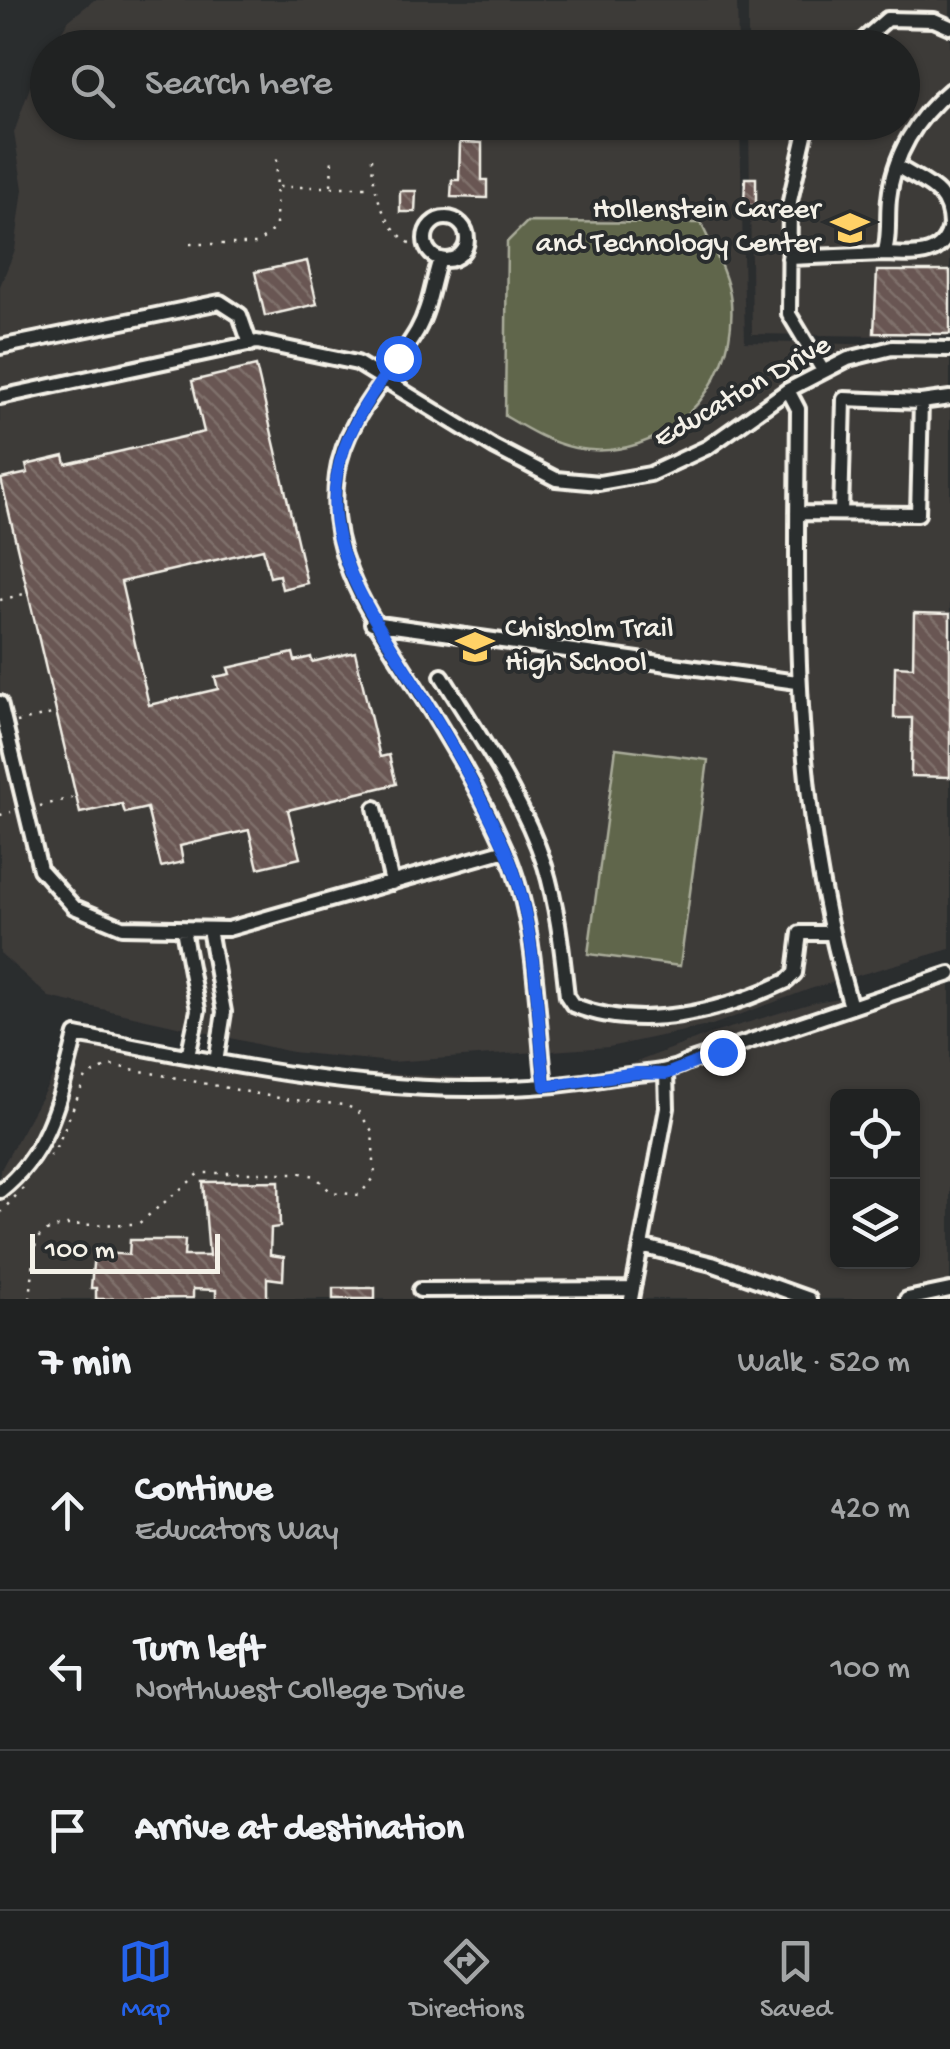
<!DOCTYPE html>
<meta charset="utf-8">
<style>
:root{--surface:#202222;--page:#282a2a;--text:#f1f3f6;--muted:#a2a4a5;--line:#3d3f40;--accent:#2563eb}
body{margin:0;font-family:"Gochi Hand",sans-serif;background:var(--page);color:var(--text)}
.controls{position:absolute;right:30px;bottom:30px;display:grid;overflow:hidden;border-radius:15px;box-shadow:0 2px 8px #0004}
.controls button{width:90px;height:90px;display:grid;place-items:center;padding:0;border:0;border-bottom:2px solid var(--line);background:var(--surface);color:var(--text);font:50px sans-serif}
.scale{position:absolute;left:30px;bottom:25px;width:190px;box-sizing:border-box;padding-left:10px;border:5px solid #f4f1e8;border-top:0;font-size:28px;line-height:35px;white-space:nowrap;color:#f4f1e8;-webkit-text-stroke:8px #2a2d2e;paint-order:stroke}
.stop{position:absolute;width:30px;height:30px;margin:-22px;border:8px solid #2563eb;border-radius:50%;background:#fff}
.stop.end{background:#2563eb;border-color:#fff;box-shadow:0 2px 10px #0008}
.list{margin:0;padding:0;list-style:none}
h2{display:flex;justify-content:space-between;align-items:center;height:130px;margin:0;padding:0 40px;font-size:42px}
h2 small{font-size:32px;font-weight:400;color:var(--muted)}
.list li{display:grid;grid-template-columns:65px 1fr auto;gap:30px;align-items:center;box-sizing:border-box;height:160px;padding:0 40px;border-top:2px solid var(--line)}
.list b{display:block;font-size:38px;white-space:nowrap}
.list p{margin:0;font-size:32px;white-space:nowrap;color:var(--muted)}
.list em{font-size:32px;font-style:normal;color:var(--muted)}
.icon{flex:none;width:55px;height:55px;fill:none;stroke:currentColor;stroke-width:2;stroke-linecap:round;stroke-linejoin:round}
.map{position:relative;flex:none;width:950px;height:1299px;overflow:hidden}
.search{position:absolute;background:var(--surface);box-shadow:0 2px 8px #0004;left:30px;right:30px;top:30px;height:110px;display:flex;align-items:center;gap:25px;box-sizing:border-box;padding:0 35px;border-radius:55px;color:var(--muted);font-size:38px}
.sheet{height:610px;background:var(--surface)}
nav{display:flex;justify-content:space-around;align-items:center;box-sizing:border-box;height:140px;border-top:2px solid var(--line);background:var(--surface);font-size:28px;color:var(--muted)}
nav a{display:grid;justify-items:center;gap:5px}
nav .on{color:var(--accent)}
.map>svg:first-child{display:block}
</style>
<div class="map">
<svg width="950" height="1299" viewBox="0 0 950 1299">
<defs>
<pattern id="building-back-hatch" width="6" height="6" patternUnits="userSpaceOnUse" patternTransform="scale(2.5)"><rect width="6" height="6" fill="#695753"/><path d="M-1 5l2 2M0 0l6 6M5-1l2 2" fill="none" stroke="#7f706c"/></pattern>
</defs>
<rect width="100%" height="100%" fill="#2a2d2e"/>
<filter id="ink" filterUnits="userSpaceOnUse"><feTurbulence type="fractalNoise" baseFrequency=".01" numOctaves="2"/><feDisplacementMap in="SourceGraphic" scale="20" xChannelSelector="R" yChannelSelector="G"/><feConvolveMatrix kernelMatrix="1 2 1 2 8 2 1 2 1" color-interpolation-filters="sRGB"/></filter>
<g filter="url(#ink)">
<path fill="#3d3a39" fill-rule="evenodd" d="M94,0H737L738,47H52L68,21Z
M748,0H950V337L752,334L749,123L902,122V48L748,47Z
M47,54L48,122L740,123L745,342L950,346V949L810,989L712,1025L609,1047L391,1062L292,1052L49,997L0,953V286L15,250L23,189L14,133L33,78Z
M950,980V1299H0V1171L76,1035L245,1067L581,1083L710,1034L815,1002ZM838,1096H912V1262H838Z"/>
<path fill="#60664c" stroke="#aaac9a" stroke-width="2.5" d="M527,222L701,223C712,247 728,275 731,302C738,387 663,465 575,448C550,443 527,429 505,416L507,242Z
M616,748L708,760L680,966L588,954Z"/>
<path fill="url(#building-back-hatch)" stroke="#f4f1e8" stroke-width="2.5" d="M460,142L482,143V180H487V198L451,197L452,180H459Z
M745,178H756V206L744,205Z
M400,191H416L415,212H400Z
M307,261L317,304L265,316L255,272Z
M877,271H950V334L874,333Z
M256,366L307,583L282,589L279,575L270,577L263,549L121,582L149,705L218,689L215,677L230,674L228,668L293,653L295,661L311,657L312,662L355,652L380,757L389,755L396,784L288,810L300,858L258,868L249,830L180,846L183,862L161,867L147,808L125,813L122,804L80,813L1,479L28,473L26,465L64,456L66,464L204,432L192,381Z
M914,613L950,614V777L911,776L912,718H894L895,666L913,667Z
M279,1181L280,1227L271,1228L270,1255L284,1257L283,1280L267,1278V1299H216V1290L193,1289V1298L96,1299V1288H91L94,1252L129,1255L130,1240H185L184,1256H209L203,1182Z
M333,1288H375V1299H333Z"/>
<g fill="none" stroke-linecap="round" stroke-linejoin="round">
<g stroke="#f4f1e8" stroke-width="20">
<path id="minor" d="M854,48L887,19L934,20L950,27
M808,122L790,201L789,314L822,369
M897,166C924,184 949,187 950,225
M425 239a21 21 0 1 1 42 0a21 21 0 1 1-42 0Z
M884,254C912,255 944,260 950,225
M789,258L884,254C890,238 887,217 889,199C893,155 917,117 950,90
M440,259C432,283 430,308 417,331C390,377 344,419 337,475C325,561 375,620 417,689C449,739 481,793 505,848C537,920 536,1009 545,1086
M0,347L220,302L240,315L250,344
M788,390L798,409C796,622 791,801 851,1007
M0,397L257,342L357,363L494,447L556,479L599,483L650,474L708,447L788,390L848,359L892,348L950,349
M797,513L918,514L921,402L950,398
M841,513L844,399L921,402
M372,623L797,682
M442,676C479,736 523,798 545,866C558,909 562,952 567,996L573,1005C641,1033 724,1011 787,981L795,973L800,933H830
M0,703L40,869L74,907L122,927L228,929L506,850
M375,808L392,883
M183,929L198,1010L188,1056
M209,929L224,1012L216,1062
M0,1191C51,1151 60,1095 76,1035C257,1069 429,1110 615,1077C642,1072 663,1075 688,1062L950,974
M641,1246L712,1264L809,1299
M420,1290L632,1289
M631,1299L667,1108L666,1074
M907,1299L950,1290"/>
</g>
<path stroke="#f4f1e8" stroke-width="2.5" stroke-dasharray="2.5 8" stroke-linecap="butt" d="M372,158C372,195 388,242 429,251
M331,185L332,157
M279,187H371
M190,244H257L276,227L277,156
M0,600L28,593
M17,722L56,713
M40,806L76,797
M0,815L11,812
M0,1213L24,1187
M30,1299L36,1239L50,1229L67,1225L138,1224L200,1173H301L315,1176L331,1192L359,1195L375,1177L372,1131L358,1111L345,1105L284,1099L110,1065L86,1077L58,1144L45,1162"/>
<use href="#minor" stroke="#2a2d2e" stroke-width="12"/>
</g>
</g>
<g fill="none" stroke-linecap="round" stroke-linejoin="round" filter="url(#ink)">
<path stroke="#2563eb" stroke-width="12" d="M398,358C291,494 334,558 416,686C448,737 479,792 504,846C537,918 536,1009 545,1086L637,1073L666,1074L722,1052"/>
</g>
<defs>
<g id="school-bare" transform="scale(3)"><path d="M0-5L7-2L0 1L-7-2ZM-4 1L0 2.5L4 1V4Q0 6-4 4Z" fill="#ffd166" stroke="#2a2d2e" stroke-width="2.5" paint-order="stroke"/></g>
</defs>
<g fill-rule="evenodd">
<use href="#school-bare" x="850" y="228"/>
<use href="#school-bare" x="475" y="647"/>
</g>
<g text-anchor="middle" dominant-baseline="central" stroke-width="8" stroke-linejoin="round" paint-order="stroke">
<g font-size="30" fill="#f4f1e8" stroke="#2a2d2e" text-anchor="end">
<text x="820" y="211">Hollenstein Career<tspan x="820" dy="34">and Technology Center</tspan></text>
<text x="505" y="630" text-anchor="start">Chisholm Trail<tspan x="505" dy="34">High School</tspan></text>
</g>
<g font-size="30" fill="#f4f1e8" stroke="#2a2d2e">
<text transform="translate(743 393) rotate(-30)">Education Drive</text>
</g>
</g>
</svg>
<div class="controls">
<button><svg class="icon" aria-label="locate" viewBox="0 0 24 24"><circle cx="12" cy="12" r="6"/><path d="M12 2v4M12 18v4M2 12h4M18 12h4"/></svg></button>
<button><svg class="icon" aria-label="layers" viewBox="0 0 24 24"><path d="M12 4l9 5-9 5-9-5zM3 14l9 5 9-5"/></svg></button>
</div>
<div class="scale">100 m</div>
<div class="stop" style="left:398px;top:358px"></div>
<div class="stop end" style="left:722px;top:1052px"></div>
<div class="search"><svg class="icon" aria-label="search" viewBox="0 0 24 24"><circle cx="10" cy="10" r="6"/><path d="M15 15l6 6"/></svg>Search here</div>
</div>
<section class="sheet">
<h2>7 min<small>Walk · 520 m</small></h2>
<ul class="list">
<li><svg class="icon" aria-label="ahead" viewBox="0 0 24 24"><path d="M12 20V5M6 11l6-6 6 6"/></svg><div><b>Continue</b><p>Educators Way</p></div><em>420 m</em></li>
<li><svg class="icon" aria-label="left" viewBox="0 0 24 24"><path d="M17 20v-9H6M10 6l-5 5 5 5"/></svg><div><b>Turn left</b><p>Northwest College Drive</p></div><em>100 m</em></li>
<li><svg class="icon" aria-label="arrive" viewBox="0 0 24 24"><path d="M6 21V4h12l-3 4 3 4H6"/></svg><div><b>Arrive at destination</b></div></li>
</ul>
</section>
<nav>
<a class="on"><svg class="icon" aria-label="map" viewBox="0 0 24 24"><path d="M3 6l6-2 6 2 6-2v14l-6 2-6-2-6 2zM9 4v14M15 6v14"/></svg>Map</a>
<a><svg class="icon" aria-label="directions" viewBox="0 0 24 24"><path d="M12 3l9 9-9 9-9-9zM9 14v-3h6M13 9l2 2-2 2"/></svg>Directions</a>
<a><svg class="icon" aria-label="saved" viewBox="0 0 24 24"><path d="M7 4h10v16l-5-4-5 4z"/></svg>Saved</a>
</nav>
